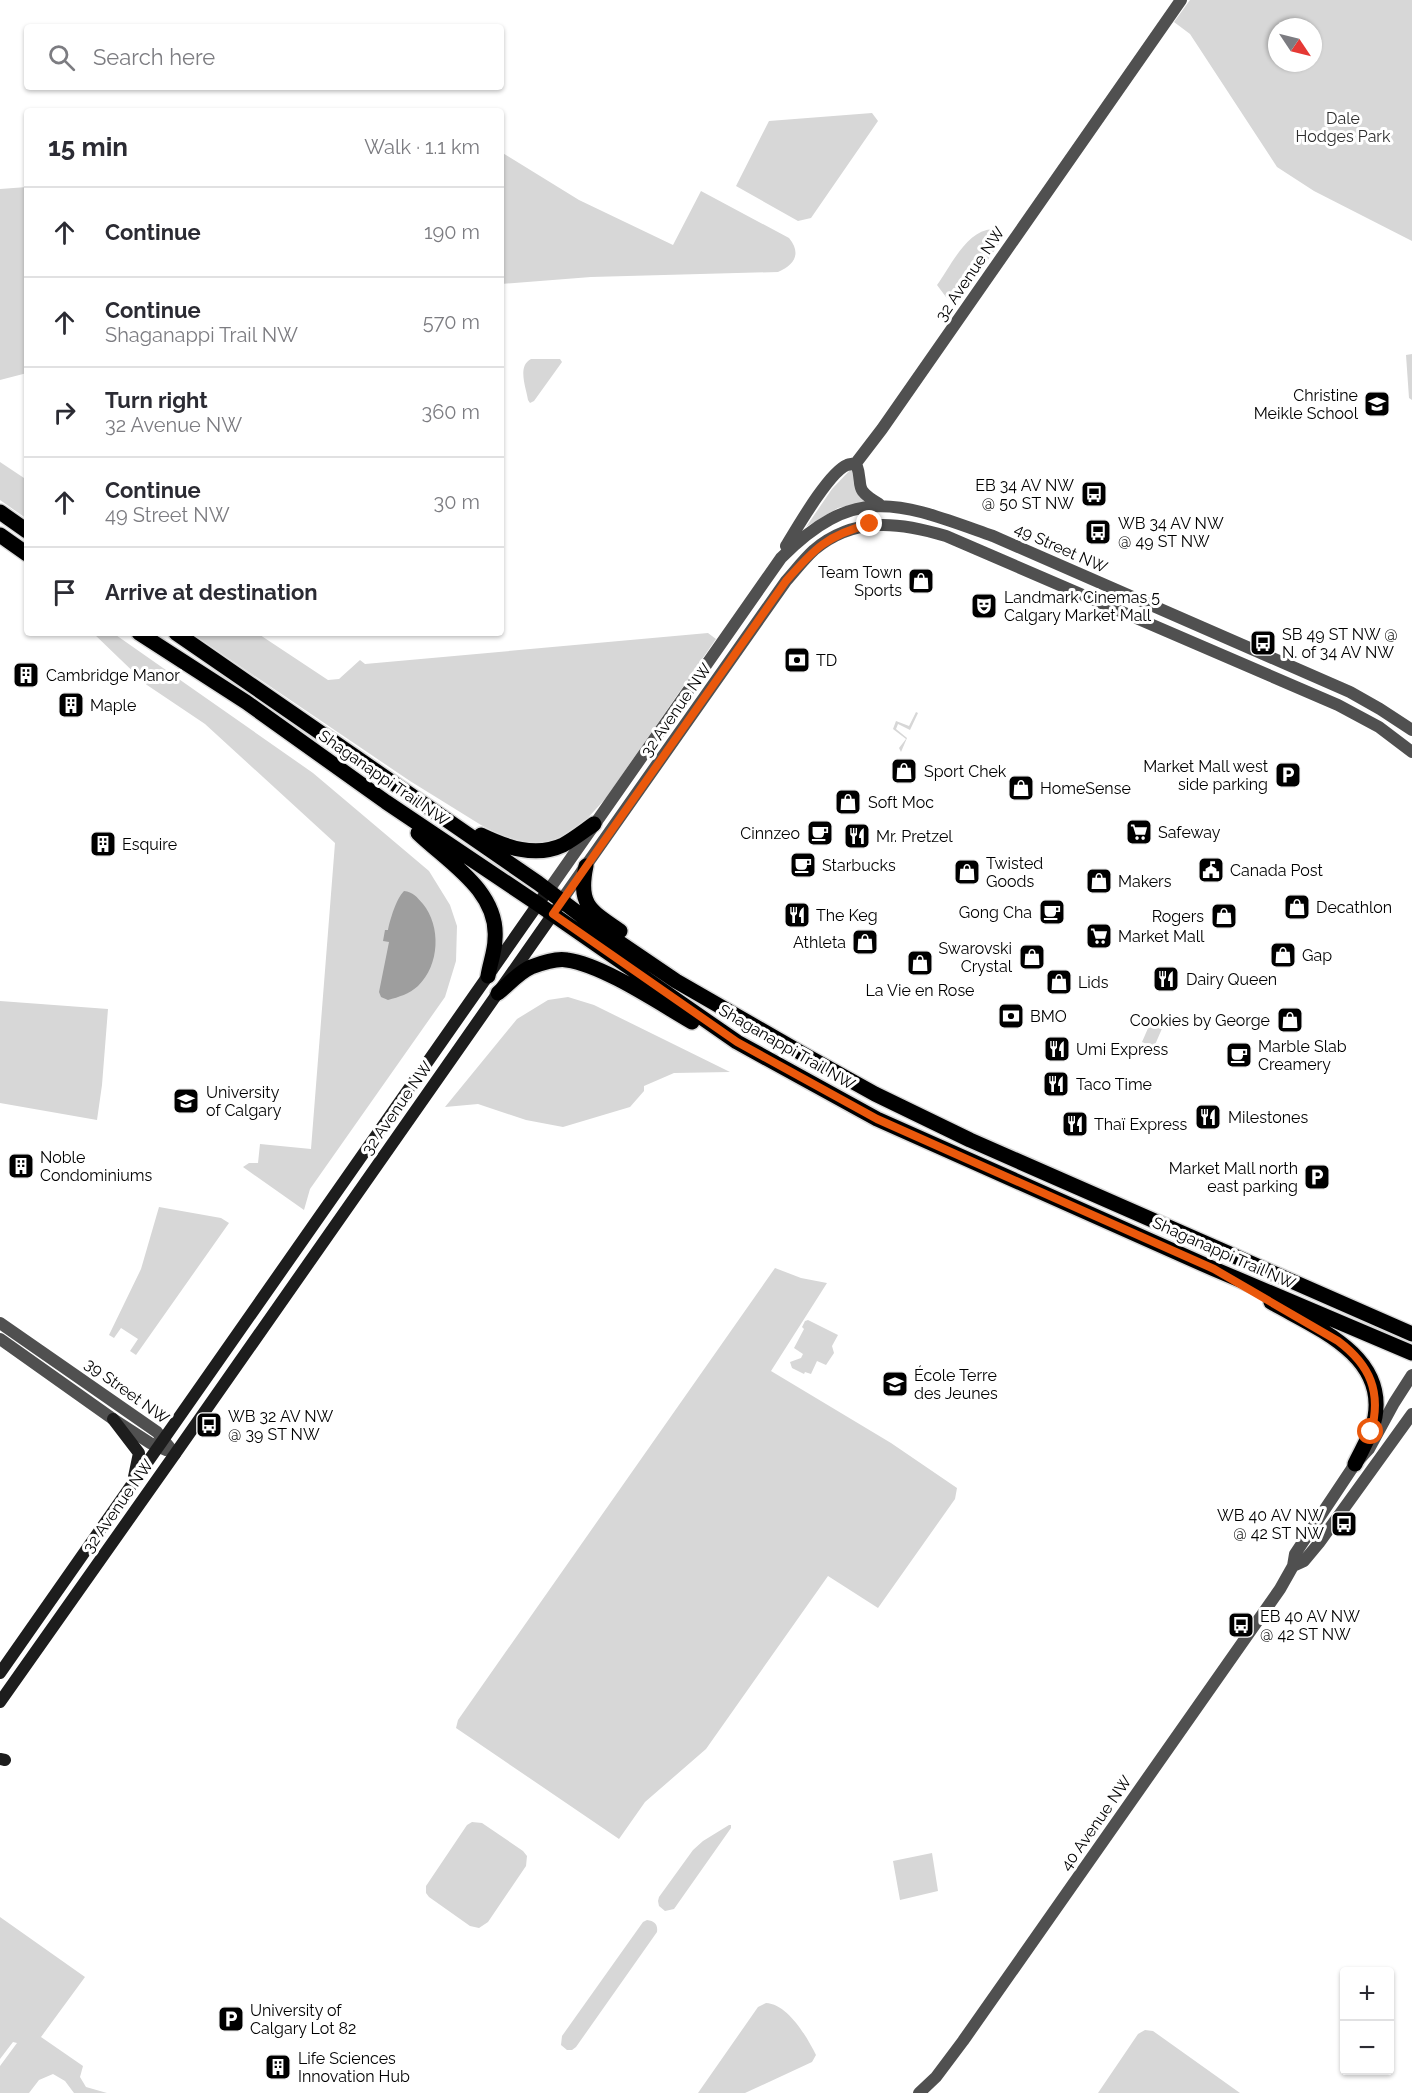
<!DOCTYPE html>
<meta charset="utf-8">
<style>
:root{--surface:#fff;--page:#f2f2f3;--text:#2b2b33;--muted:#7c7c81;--line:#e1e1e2}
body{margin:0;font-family:Raleway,sans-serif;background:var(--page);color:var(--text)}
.controls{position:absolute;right:18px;bottom:18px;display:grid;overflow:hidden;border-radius:6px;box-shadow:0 2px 4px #0004}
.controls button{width:54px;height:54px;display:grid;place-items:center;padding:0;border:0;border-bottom:2px solid var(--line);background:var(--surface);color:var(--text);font:30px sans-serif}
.compass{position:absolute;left:1268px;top:18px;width:54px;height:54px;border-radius:50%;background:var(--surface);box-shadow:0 2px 4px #0004;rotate:125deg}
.stop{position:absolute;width:18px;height:18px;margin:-14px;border:4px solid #ea580c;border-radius:50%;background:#fff}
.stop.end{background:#ea580c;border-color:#fff;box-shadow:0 2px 6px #0008}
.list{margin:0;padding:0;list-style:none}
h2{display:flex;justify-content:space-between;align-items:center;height:78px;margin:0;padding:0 24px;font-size:26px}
h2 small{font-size:20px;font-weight:400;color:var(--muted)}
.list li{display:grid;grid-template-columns:39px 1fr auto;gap:18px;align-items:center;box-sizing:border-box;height:90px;padding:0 24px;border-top:2px solid var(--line)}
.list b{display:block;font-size:22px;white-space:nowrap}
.list p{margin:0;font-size:20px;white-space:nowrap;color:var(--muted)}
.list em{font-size:20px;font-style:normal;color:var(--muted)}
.icon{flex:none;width:33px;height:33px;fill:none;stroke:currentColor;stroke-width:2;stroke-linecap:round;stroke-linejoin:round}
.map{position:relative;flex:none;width:1412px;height:2093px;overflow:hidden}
.search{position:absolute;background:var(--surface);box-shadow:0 2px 4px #0004;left:24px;top:24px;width:480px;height:66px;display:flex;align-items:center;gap:15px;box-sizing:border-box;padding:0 21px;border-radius:6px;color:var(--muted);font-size:22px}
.panel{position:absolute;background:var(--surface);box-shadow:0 2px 4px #0004;left:24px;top:108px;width:480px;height:528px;border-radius:6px}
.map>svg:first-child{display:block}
</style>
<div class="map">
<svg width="1412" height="2093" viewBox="0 0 1412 2093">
<rect width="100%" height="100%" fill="#fff"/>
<path fill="#d7d7d7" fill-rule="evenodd" d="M1190,0H1412V241L1314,191L1277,167L1190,34L1174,22ZM1277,27H1313V63H1277Z
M872,113L878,121L811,218L798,221L736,186L769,121Z
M501,152L579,200L673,245L701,191L789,238C802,254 794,265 778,272L591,277L501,284Z
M27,187V373L0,380V189Z
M992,229L998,236L999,244L962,297L951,300L946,297L937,285C951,266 966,231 992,229Z
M1412,354V400L1409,398L1406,355Z
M531,359H560L562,362L534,401L530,403L528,400C526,387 517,366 531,359Z
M0,462L27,480V519L0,500Z
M851,469L855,471L864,502L838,508L806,527L832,489Z
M93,633H113L313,773L429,871L450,905L457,926L456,961L445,997L310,1189L304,1210L243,1167L249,1163H258L260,1144L311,1149L335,843L205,724L147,685Z
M191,633H257L328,680L339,679L360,660L365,664L708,633L716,639L606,798L584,822L559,840L536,845L510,840L481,825L410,781Z
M916,712L918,713L910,730L898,724L896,729L907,738L901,752L899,748L906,739L893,729L896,721L909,726Z
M568,997L594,1005L730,1072L674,1073L644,1086V1091L630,1107L563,1127L526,1120L478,1104L445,1107L517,1019L548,1000Z
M0,1001L108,1009L102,1085L97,1120L0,1103Z
M1152,1019L1164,1024L1154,1047L1142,1042Z
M159,1207L221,1218L229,1223L136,1355L130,1351L138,1339L121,1328L114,1338L109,1335L141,1269Z
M775,1268L801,1278L827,1283L771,1371L891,1443L957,1488L955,1499L878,1608L828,1576L706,1749L645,1802L619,1839L456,1728L458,1720Z
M808,1320L838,1335L832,1346L834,1353L826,1365L817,1361L811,1374L805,1372L804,1374L792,1368L790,1362L801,1358L803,1354L794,1348L804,1329L802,1327L805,1321Z
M472,1822L482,1823L523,1851L527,1856L526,1866L488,1922L479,1928L470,1926L429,1897L426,1893V1886L467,1825Z
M729,1825H731V1828L674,1909L665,1911L659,1906L658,1901L659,1897L693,1850L703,1841Z
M932,1853L938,1891L900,1900L893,1861Z
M0,1917L85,1977L41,2037L83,2066L80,2077L86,2087L107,2093H74L65,2081L53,2074L39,2080L29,2093H0V2066L17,2043L13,2042L0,2059Z
M647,1920C655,1921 658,1925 657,1932L576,2047L572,2050H567L561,2045L562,2036L643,1922Z
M766,2003C788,2004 807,2037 816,2055L812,2062L745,2093H698L758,2007Z
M1145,2030L1153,2031L1240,2093H1098L1138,2034Z"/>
<path fill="#9e9e9e" d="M404,891C413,892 417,897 423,904C441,926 440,965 418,986C409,994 399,997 388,1000L381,997L379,992L389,942L383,941L385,930H388C390,920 396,899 404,891Z"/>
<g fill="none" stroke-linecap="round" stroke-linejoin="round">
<g stroke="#dbdbdb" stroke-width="18">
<path id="primary" d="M0,512L27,531
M0,535L27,554
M139,633L246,702L386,802L538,904L737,1042L877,1119L1214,1269L1412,1353
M176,633L538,883L595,926L676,981L803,1054L875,1094L970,1140L1412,1334
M418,833C448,862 499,891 495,939C495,951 490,963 488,976
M481,835C506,847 535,858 563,845C574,839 584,831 594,824
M586,866C578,904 589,910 620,931
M498,993C508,985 519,972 531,967C542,963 556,958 567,960C603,965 659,1003 692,1022
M1271,1302C1314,1327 1386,1354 1375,1417C1372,1434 1362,1449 1355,1464"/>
</g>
<path stroke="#505050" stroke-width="12" d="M856,463C865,487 851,487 879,504
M786,546C797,528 829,472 847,465C850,464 853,464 856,463L882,429L1181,0
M548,891L781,558C857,481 902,504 993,536L1350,692L1380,709L1412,730
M561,901L786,581C795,571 804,559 814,550C854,516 900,522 946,536L1338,705L1379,727L1412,752
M0,1323L157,1432L175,1454
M0,1339L113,1419L150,1443L166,1450
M1293,1566L1304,1561L1319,1543L1412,1414
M919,2093L936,2077L963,2041L1280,1589L1293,1566L1295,1554L1355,1464L1369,1449L1394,1403L1412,1375"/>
<path stroke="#1d1d1d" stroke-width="12" d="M113,1419L139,1453L134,1477
M0,1673L543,897
M0,1702L175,1454L558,907
M0,1759L5,1760"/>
<use href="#primary" stroke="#000" stroke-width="15"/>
</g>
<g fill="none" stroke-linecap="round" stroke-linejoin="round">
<path stroke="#ea580c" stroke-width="8" d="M870,524C827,535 814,549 786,581L553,914L737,1042L877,1119L1214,1269L1338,1341C1370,1365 1382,1392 1371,1432"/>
</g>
<defs>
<g id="school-square" transform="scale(1.35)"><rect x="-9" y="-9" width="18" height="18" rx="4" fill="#000" stroke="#fff"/><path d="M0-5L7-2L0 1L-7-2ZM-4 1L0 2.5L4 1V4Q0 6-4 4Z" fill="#fff"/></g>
<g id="bus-square" transform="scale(1.35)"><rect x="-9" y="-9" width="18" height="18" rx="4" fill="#000" stroke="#fff"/><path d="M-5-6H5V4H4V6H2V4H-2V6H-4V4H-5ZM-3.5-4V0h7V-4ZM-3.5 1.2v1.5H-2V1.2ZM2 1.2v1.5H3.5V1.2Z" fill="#fff"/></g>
<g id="shop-square" transform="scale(1.35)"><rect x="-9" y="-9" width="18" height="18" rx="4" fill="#000" stroke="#fff"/><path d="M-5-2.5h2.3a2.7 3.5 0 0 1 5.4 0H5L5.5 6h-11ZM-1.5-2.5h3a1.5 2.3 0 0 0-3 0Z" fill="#fff"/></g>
<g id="theatre-square" transform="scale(1.35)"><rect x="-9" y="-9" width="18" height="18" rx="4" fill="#000" stroke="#fff"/><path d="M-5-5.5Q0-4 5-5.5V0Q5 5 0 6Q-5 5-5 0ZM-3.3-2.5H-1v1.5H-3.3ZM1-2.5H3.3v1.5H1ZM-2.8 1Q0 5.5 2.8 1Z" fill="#fff"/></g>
<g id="bank-square" transform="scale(1.35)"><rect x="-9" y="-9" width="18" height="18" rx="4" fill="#000" stroke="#fff"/><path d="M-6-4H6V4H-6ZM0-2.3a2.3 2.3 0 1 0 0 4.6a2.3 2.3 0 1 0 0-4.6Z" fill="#fff"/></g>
<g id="building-square" transform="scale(1.35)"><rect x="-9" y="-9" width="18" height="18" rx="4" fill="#000" stroke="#fff"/><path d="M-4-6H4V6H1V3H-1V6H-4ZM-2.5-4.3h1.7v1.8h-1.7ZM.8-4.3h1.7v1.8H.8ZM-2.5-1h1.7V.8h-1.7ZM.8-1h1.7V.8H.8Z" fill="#fff"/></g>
<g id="parking-square" transform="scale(1.35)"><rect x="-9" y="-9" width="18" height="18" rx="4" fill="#000" stroke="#fff"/><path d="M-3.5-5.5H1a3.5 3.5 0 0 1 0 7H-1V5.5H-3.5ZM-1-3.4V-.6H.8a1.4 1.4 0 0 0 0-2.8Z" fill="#fff"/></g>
<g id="supermarket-square" transform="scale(1.35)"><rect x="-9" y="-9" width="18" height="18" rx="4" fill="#000" stroke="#fff"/><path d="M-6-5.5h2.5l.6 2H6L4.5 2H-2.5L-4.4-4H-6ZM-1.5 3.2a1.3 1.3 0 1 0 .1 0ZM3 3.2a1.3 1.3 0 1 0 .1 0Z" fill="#fff"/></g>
<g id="cafe-square" transform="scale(1.35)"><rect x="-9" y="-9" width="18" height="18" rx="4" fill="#000" stroke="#fff"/><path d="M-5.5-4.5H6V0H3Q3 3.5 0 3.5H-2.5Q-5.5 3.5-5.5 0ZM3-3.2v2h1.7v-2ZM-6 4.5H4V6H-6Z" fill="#fff"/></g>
<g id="restaurant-square" transform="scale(1.35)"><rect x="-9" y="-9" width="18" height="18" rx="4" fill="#000" stroke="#fff"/><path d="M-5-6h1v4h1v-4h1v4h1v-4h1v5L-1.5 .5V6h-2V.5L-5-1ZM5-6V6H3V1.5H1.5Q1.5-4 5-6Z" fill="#fff"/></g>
<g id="civic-square" transform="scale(1.35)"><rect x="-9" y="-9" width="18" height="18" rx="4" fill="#000" stroke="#fff"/><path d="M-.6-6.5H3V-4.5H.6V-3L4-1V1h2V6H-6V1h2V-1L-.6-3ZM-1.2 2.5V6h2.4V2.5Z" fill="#fff"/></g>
<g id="university-square" transform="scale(1.35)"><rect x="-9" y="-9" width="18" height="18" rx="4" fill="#000" stroke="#fff"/><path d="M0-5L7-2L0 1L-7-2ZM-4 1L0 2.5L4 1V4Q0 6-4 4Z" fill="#fff"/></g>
</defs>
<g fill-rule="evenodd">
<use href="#school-square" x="1377" y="404"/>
<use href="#bus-square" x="1094" y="494"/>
<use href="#bus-square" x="1098" y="532"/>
<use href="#shop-square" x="921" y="581"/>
<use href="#theatre-square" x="984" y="606"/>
<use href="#bus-square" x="1263" y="643"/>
<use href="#bank-square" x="797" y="660"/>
<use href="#building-square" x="26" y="675"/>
<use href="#building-square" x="71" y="705"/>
<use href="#shop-square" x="904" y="771"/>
<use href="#parking-square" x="1288" y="775"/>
<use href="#shop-square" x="1021" y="788"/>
<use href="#shop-square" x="848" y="802"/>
<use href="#supermarket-square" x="1139" y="832"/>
<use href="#cafe-square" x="820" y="833"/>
<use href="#restaurant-square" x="857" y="836"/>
<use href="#building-square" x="103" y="844"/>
<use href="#cafe-square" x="803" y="865"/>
<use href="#civic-square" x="1211" y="870"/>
<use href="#shop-square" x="967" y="872"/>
<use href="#shop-square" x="1099" y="881"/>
<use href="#shop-square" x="1297" y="907"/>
<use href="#cafe-square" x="1052" y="912"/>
<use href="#restaurant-square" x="797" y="915"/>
<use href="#shop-square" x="1224" y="916"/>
<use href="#supermarket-square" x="1099" y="936"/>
<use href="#shop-square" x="865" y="942"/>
<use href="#shop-square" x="1283" y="955"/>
<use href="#shop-square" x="1032" y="957"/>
<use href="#shop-square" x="920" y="963"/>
<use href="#restaurant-square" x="1166" y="979"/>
<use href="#shop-square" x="1059" y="982"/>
<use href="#bank-square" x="1011" y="1016"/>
<use href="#shop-square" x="1290" y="1020"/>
<use href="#restaurant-square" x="1057" y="1049"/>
<use href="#cafe-square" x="1239" y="1055"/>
<use href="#restaurant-square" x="1056" y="1084"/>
<use href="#university-square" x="186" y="1101"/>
<use href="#restaurant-square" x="1208" y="1117"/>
<use href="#restaurant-square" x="1075" y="1124"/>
<use href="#building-square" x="21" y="1166"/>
<use href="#parking-square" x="1317" y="1177"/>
<use href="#school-square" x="895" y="1384"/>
<use href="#bus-square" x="209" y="1425"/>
<use href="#bus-square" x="1344" y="1524"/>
<use href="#bus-square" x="1241" y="1625"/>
<use href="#parking-square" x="231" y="2019"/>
<use href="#building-square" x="278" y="2067"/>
</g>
<g text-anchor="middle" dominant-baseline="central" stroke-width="6" stroke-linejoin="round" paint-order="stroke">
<g font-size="16" fill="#2e2e2e" stroke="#fff">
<text x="1343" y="118">Dale<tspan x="1343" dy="18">Hodges Park</tspan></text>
</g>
<g font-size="16" fill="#000" stroke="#fff">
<text transform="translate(970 274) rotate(-56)">32 Avenue NW</text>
<text transform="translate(1061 548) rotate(24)">49 Street NW</text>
<text transform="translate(676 710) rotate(-55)">32 Avenue NW</text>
<text transform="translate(384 778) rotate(35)">Shaganappi Trail NW</text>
<text transform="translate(787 1047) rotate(30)">Shaganappi Trail NW</text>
<text transform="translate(397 1108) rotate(-55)">32 Avenue NW</text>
<text transform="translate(1224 1253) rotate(24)">Shaganappi Trail NW</text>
<text transform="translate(127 1391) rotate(36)">39 Street NW</text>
<text transform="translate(118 1506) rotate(-55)">32 Avenue NW</text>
<text transform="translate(1096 1823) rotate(-55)">40 Avenue NW</text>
</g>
<g font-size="16" fill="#000" stroke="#fff" text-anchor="start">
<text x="1358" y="395" text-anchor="end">Christine<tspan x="1358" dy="18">Meikle School</tspan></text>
<text x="1074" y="485" text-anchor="end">EB 34 AV NW<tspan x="1074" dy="18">@ 50 ST NW</tspan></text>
<text x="1118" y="523">WB 34 AV NW<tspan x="1118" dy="18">@ 49 ST NW</tspan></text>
<text x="902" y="572" text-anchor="end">Team Town<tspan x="902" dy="18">Sports</tspan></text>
<text x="1004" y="597">Landmark Cinemas 5<tspan x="1004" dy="18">Calgary Market Mall</tspan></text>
<text x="1282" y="634">SB 49 ST NW @<tspan x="1282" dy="18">N. of 34 AV NW</tspan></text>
<text x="816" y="660">TD</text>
<text x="46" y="675">Cambridge Manor</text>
<text x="90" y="705">Maple</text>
<text x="1268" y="766" text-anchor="end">Market Mall west<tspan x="1268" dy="18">side parking</tspan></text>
<text x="924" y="771">Sport Chek</text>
<text x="1040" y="788">HomeSense</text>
<text x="868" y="802">Soft Moc</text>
<text x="1158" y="832">Safeway</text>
<text x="800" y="833" text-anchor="end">Cinnzeo</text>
<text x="876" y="836">Mr. Pretzel</text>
<text x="122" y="844">Esquire</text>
<text x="986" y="863">Twisted<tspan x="986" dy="18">Goods</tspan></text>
<text x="822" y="865">Starbucks</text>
<text x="1230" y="870">Canada Post</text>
<text x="1118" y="881">Makers</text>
<text x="1316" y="907">Decathlon</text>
<text x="1032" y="912" text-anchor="end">Gong Cha</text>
<text x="816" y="915">The Keg</text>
<text x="1204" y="916" text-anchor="end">Rogers</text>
<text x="1118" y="936">Market Mall</text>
<text x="846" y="942" text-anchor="end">Athleta</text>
<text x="1012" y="948" text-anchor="end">Swarovski<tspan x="1012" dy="18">Crystal</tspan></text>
<text x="1302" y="955">Gap</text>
<text x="1186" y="979">Dairy Queen</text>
<text x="1078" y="982">Lids</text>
<text x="920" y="990" text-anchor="middle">La Vie en Rose</text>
<text x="1030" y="1016">BMO</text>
<text x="1270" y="1020" text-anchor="end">Cookies by George</text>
<text x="1258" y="1046">Marble Slab<tspan x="1258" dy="18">Creamery</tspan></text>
<text x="1076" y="1049">Umi Express</text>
<text x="1076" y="1084">Taco Time</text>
<text x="206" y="1092">University<tspan x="206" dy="18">of Calgary</tspan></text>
<text x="1228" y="1117">Milestones</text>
<text x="1094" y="1124">Thaï Express</text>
<text x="40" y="1157">Noble<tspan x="40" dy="18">Condominiums</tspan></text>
<text x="1298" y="1168" text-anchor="end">Market Mall north<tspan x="1298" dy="18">east parking</tspan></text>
<text x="914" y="1375">École Terre<tspan x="914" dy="18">des Jeunes</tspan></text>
<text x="228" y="1416">WB 32 AV NW<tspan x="228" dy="18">@ 39 ST NW</tspan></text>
<text x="1324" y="1515" text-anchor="end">WB 40 AV NW<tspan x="1324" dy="18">@ 42 ST NW</tspan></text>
<text x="1260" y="1616">EB 40 AV NW<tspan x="1260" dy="18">@ 42 ST NW</tspan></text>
<text x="250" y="2010">University of<tspan x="250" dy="18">Calgary Lot 82</tspan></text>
<text x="298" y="2058">Life Sciences<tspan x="298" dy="18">Innovation Hub</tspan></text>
</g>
</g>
</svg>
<div class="controls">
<button>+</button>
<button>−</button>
</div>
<svg class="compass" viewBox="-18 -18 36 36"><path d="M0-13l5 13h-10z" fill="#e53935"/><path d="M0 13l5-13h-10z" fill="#7c7c81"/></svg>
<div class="stop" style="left:1371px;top:1432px"></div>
<div class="stop end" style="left:870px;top:524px"></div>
<div class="search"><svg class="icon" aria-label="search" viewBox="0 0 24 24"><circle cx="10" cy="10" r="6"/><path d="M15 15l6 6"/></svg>Search here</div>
<section class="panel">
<h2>15 min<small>Walk · 1.1 km</small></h2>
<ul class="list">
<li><svg class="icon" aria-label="ahead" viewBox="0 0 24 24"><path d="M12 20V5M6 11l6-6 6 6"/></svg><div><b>Continue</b></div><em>190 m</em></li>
<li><svg class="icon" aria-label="ahead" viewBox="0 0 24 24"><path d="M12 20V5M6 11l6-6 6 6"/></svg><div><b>Continue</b><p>Shaganappi Trail NW</p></div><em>570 m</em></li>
<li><svg class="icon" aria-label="right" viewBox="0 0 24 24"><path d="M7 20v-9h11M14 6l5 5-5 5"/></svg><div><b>Turn right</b><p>32 Avenue NW</p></div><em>360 m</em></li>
<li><svg class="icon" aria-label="ahead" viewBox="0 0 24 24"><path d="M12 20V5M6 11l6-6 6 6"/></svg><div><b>Continue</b><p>49 Street NW</p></div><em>30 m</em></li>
<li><svg class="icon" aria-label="arrive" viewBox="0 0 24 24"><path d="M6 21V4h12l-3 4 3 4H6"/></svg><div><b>Arrive at destination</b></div></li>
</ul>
</section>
</div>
